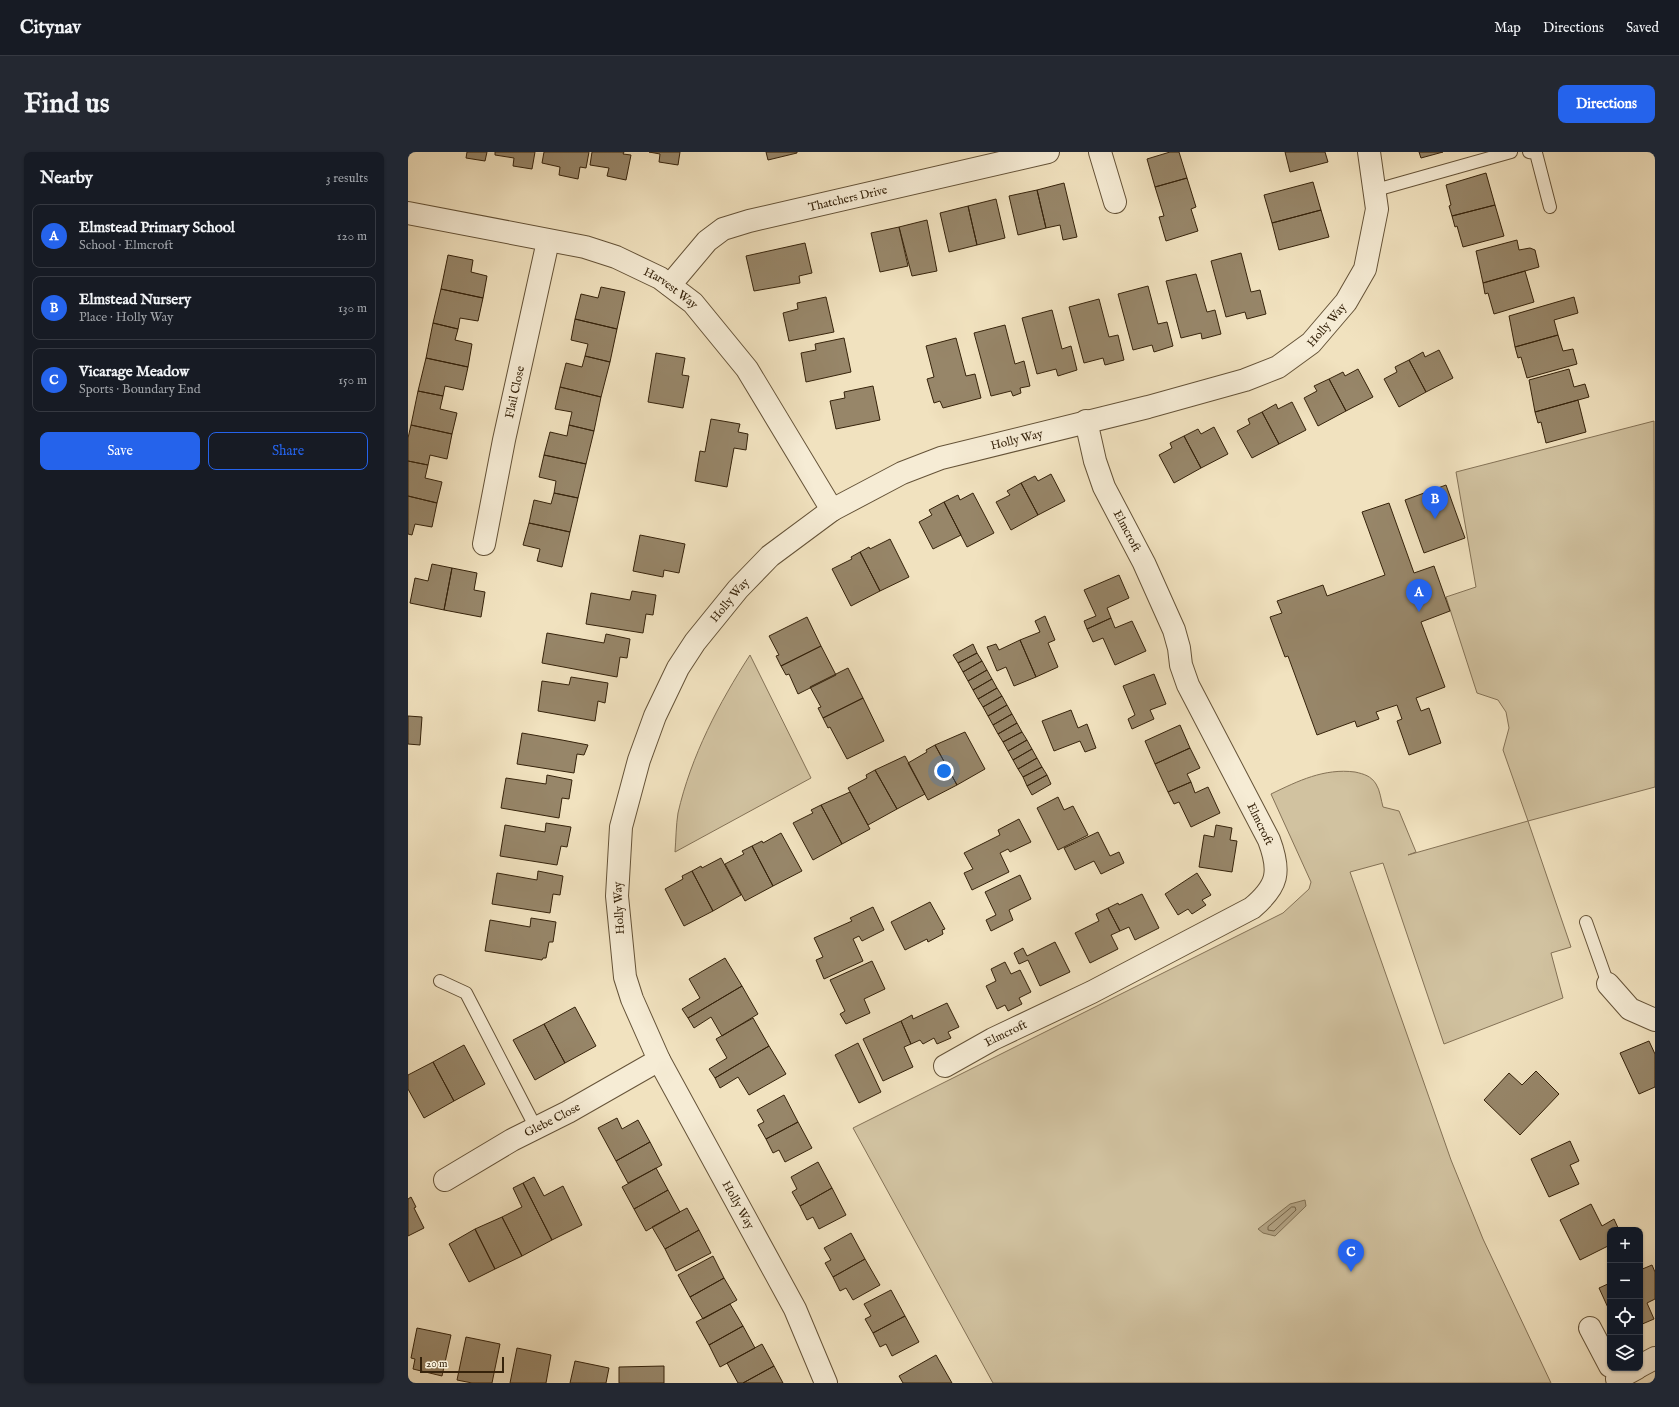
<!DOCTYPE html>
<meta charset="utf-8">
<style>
:root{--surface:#171b24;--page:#242831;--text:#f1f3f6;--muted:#9ea1a6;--line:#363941;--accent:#2563eb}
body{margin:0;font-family:"IM FELL English",serif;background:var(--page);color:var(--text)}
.controls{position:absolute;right:12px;bottom:12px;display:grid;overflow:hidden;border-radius:8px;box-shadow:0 1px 3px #0004}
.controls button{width:36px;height:36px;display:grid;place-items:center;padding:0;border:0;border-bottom:1px solid var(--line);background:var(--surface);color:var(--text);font:20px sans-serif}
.scale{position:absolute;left:12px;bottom:10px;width:84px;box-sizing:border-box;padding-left:4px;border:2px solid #36230b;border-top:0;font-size:11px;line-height:14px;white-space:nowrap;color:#36230b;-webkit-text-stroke:3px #f6ecd5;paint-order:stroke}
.you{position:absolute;left:536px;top:619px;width:14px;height:14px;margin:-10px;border:3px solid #fff;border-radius:50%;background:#1a73e8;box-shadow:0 0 0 6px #1a73e833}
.badge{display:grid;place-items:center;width:26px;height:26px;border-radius:50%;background:var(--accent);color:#fff;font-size:13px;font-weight:700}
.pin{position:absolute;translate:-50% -33px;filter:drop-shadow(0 1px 2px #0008)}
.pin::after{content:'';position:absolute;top:21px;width:14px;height:12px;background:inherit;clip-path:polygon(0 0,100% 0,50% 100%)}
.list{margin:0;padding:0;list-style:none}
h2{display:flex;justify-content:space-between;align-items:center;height:52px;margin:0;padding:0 16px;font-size:17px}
h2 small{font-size:13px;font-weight:400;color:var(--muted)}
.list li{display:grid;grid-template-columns:26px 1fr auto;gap:12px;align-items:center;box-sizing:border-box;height:64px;margin:0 8px 8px;padding:0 8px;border:1px solid var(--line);border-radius:8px}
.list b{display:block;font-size:15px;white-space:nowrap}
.list p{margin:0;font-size:13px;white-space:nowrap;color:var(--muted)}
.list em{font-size:13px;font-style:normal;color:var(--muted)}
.actions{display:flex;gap:8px;padding:12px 16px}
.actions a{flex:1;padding:9px 0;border:1px solid var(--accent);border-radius:8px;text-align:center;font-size:14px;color:var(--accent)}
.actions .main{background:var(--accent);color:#fff}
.icon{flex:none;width:22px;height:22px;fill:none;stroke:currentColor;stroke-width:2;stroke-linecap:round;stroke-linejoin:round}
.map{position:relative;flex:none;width:1247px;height:1231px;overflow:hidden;border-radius:8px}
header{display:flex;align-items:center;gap:24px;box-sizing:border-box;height:56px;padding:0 20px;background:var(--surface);border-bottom:1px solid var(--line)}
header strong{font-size:19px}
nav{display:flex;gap:22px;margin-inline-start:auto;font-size:14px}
.intro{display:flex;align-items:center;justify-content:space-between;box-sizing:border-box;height:96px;padding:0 24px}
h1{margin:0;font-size:28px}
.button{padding:10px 18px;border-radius:8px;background:var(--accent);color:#fff;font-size:14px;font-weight:700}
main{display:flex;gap:24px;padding:0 24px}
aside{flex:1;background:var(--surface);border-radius:8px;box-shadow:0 1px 3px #0004}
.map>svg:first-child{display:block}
</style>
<header>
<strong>Citynav</strong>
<nav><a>Map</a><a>Directions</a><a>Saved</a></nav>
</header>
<div class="intro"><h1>Find us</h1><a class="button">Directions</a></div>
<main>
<aside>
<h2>Nearby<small>3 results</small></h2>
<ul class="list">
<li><span class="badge">A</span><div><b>Elmstead Primary School</b><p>School · Elmcroft</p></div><em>120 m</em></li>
<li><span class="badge">B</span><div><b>Elmstead Nursery</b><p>Place · Holly Way</p></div><em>130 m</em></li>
<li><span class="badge">C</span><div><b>Vicarage Meadow</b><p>Sports · Boundary End</p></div><em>150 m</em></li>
</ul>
<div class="actions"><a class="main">Save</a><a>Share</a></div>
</aside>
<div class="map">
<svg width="1247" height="1231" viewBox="0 0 1247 1231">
<rect width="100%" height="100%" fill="#f1e2bf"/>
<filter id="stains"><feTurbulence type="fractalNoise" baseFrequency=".005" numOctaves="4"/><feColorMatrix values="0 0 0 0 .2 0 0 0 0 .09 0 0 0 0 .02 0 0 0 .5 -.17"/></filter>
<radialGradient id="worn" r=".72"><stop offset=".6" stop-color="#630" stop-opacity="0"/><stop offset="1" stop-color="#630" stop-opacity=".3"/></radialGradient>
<path fill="#d1c2a0" stroke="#847256" d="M1246,269L1247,635L1120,669L1163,795L1143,801L1155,846L1036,892L975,711L942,720L1043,1008L1075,1087L1143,1231H585L445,976L875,761L901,737L903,730L863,642C890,629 916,616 947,620C956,622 963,624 968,632C972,638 973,648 975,655L991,659L1008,700L1000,703L1120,669L1095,598L1101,576L1098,560L1090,548L1069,541L1038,445L1068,435L1048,320Z
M342,503L403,626L267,700C268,687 268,673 270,661C283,604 311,551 342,503Z"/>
<path fill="#b1a182" stroke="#806f52" d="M897,1048L898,1054L867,1084L855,1081L850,1077L882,1052Z"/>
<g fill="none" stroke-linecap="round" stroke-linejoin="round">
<path stroke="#746246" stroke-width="1" d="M884,1055H887L888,1058L866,1079L860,1078V1075Z"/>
</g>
<path fill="#978669" stroke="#36230b" d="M59,0H79L77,9L58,6Z
M87,0H127L124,17L105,14L106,6L87,3Z
M136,0H181L178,16L172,15L170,27L151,23L152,15L134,11Z
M184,0H216L215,2L223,3L218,28L199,24L201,16L182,13Z
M241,0H272L270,13L251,10L252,2Z
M358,0H389V1L360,8Z
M762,0H771L779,26L747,35L739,7Z
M877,0H917L920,10L882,20Z
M1011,0H1035L1013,6Z
M1078,21L1087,53L1044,64L1041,54L1043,53L1038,33Z
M779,26L788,55L783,57L790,79L758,89L751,65L756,64L747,35Z
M905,30L913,58L864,71L856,43Z
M656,31L669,85L655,88L652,73L638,76L629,38Z
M629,38L638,76L610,83L601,44Z
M588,47L597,86L569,93L560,54Z
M1087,53L1096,84L1055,95L1049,74L1047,75L1044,64Z
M560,54L569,93L541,100L532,61Z
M913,58L921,85L871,98L864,71Z
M519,68L529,119L504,124L491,75Z
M491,75L500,114L472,120L463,81Z
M1109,88L1111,98L1122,96L1127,98L1131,115L1075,131L1068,99Z
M397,91L404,121L391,124L392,131L346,139L338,104Z
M833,101L843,140L852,138L858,162L839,167L837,160L818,165L803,109Z
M40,103L65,108L63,120L79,124L75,146L33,137Z
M1117,119L1126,150L1086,162L1080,141L1077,142L1075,131Z
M788,122L799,160L807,158L813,182L794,187L793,181L773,186L758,129Z
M740,134L750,172L759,170L765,194L746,200L744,193L725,198L710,142Z
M193,135L217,140L209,177L167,167L173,142L190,146Z
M33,137L75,146L70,169L52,166L50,177L25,171Z
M418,145L426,180L381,189L375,161L390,157L389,151Z
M1166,145L1170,161L1146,168L1150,183L1107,195L1101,164Z
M691,147L701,185L710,183L716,208L697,213L695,206L676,211L661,155Z
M644,158L654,197L663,194L669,218L650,224L648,217L629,222L614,166Z
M167,167L209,177L202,210L177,204L180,192L163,188Z
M25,171L50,177L47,188L64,192L60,215L18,206Z
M597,173L607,212L616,209L622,234L612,236L613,241L605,244L603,239L583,244L566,181Z
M1150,183L1155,199L1165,197L1169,212L1119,226L1113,205L1110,206L1107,195Z
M436,186L443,220L398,230L393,201L408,198L407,192Z
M548,186L558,224L567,222L573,246L535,256L532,249L526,251L519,227L526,225L518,194Z
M1031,198L1045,226L1018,240L1001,208L1015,200L1017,205Z
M248,201L277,206L274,223L281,224L275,256L240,250Z
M177,204L202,210L193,245L152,235L158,211L174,215Z
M18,206L60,215L55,238L37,234L35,244L10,239Z
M1001,208L1018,240L991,255L976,227L989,220L987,215Z
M950,217L965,245L938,259L921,227L935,220L937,224Z
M1161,217L1166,235L1177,232L1181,245L1127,260L1121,228Z
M921,227L938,259L910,274L896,246L909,239L906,234Z
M465,234L472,268L428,277L422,249L437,246L436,240Z
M152,235L193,245L186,279L161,273L164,260L147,257Z
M10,239L35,244L32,257L49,261L44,282L3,273Z
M1170,248L1178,280L1138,291L1133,270L1130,271L1127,260Z
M884,250L898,278L871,292L854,260L868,252L870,257Z
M854,260L871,292L844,306L829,279L842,272L840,267Z
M303,267L332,272L330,280L340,282L338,298L326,296L319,335L287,329L292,299L297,300Z
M3,273L44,282L39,307L22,303L20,313L0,309V286Z
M161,273L186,279L178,312L136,303L142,280L159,284Z
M806,275L820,302L793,316L776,284L790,277L793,282Z
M776,284L793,316L766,331L751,303L764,296L762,291Z
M136,303L178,312L170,346L146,341L148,329L131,325Z
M0,309L20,313L17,326L34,330L29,351L0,344Z
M643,322L657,349L630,363L613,331L627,324L630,329Z
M613,331L630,363L603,378L588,350L602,343L599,339Z
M1038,333L1057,386L1016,401L997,348Z
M146,341L170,346L162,380L121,371L126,348L143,352Z
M565,341L586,381L559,395L536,350L550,343L552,348Z
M0,344L29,351L24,375L7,372L4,383L0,382Z
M536,350L553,383L525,397L511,370L524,363L521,358Z
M981,351L1006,421L1026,414L1042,459L1013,470L1037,535L1008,546L1013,559L1021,556L1033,591L1001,603L989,569L994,567L989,553L968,560L971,567L949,575L947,569L909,583L880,504L877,505L862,465L874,461L869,449L915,433L919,444L977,423L954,360Z
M121,371L162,380L154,415L129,409L132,397L115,393Z
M232,383L277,392L271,421L256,418L255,425L225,419Z
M482,387L501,425L472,439L452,400L461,395L462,397Z
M452,400L472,439L443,454L424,417L444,407L443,405Z
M24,412L44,416L36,458L2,451L7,426L20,429Z
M44,416L69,421L66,438L77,440L73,465L36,458Z
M711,423L721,446L699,456L703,466L679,477L676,469L688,464L676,438Z
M224,439L248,443L245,463L238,462L235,481L178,472L183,441L222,448Z
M637,464L647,488L640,491L650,515L628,525L612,488L632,480L627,469Z
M399,465L413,494L373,514L368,504L371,503L361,484Z
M703,466L707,476L724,469L738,499L707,513L695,486L685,490L679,477Z
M139,481L196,491L198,482L222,487L219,506L212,505L209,525L134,511Z
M612,488L628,525L606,534L598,515L589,519L579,495L588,492L591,498Z
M565,492L569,501L550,511L545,503Z
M413,494L428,523L390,542L381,522L378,523L373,514Z
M569,501L574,509L555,520L550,511Z
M574,509L579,518L560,529L555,520Z
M440,516L455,546L415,566L410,556L413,555L402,535Z
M579,518L584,527L565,538L560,529Z
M746,522L758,552L742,558L746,567L724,577L720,567L727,563L715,534Z
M163,525L200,531L197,551L190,549L187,569L130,559L134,529L161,533Z
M584,527L589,536L570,547L565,538Z
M589,536L594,544L575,555L570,547Z
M594,544L599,553L580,564L575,555Z
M455,546L476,589L439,607L422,575L420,576L415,566Z
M599,553L604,562L585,573L580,564Z
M663,558L670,576L679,572L688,596L677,600L672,589L646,599L634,569Z
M604,562L609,571L590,582L585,573Z
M0,564L14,565L12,593L0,592Z
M609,571L614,580L595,590L590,582Z
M772,573L782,596L747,612L737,589Z
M557,580L577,617L549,633L527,593Z
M614,580L619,588L600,599L595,590Z
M114,581L154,588L180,593L176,603L169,602L166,621L109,612Z
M619,588L624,597L605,608L600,599Z
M527,593L549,633L520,648L500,611L519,600L518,598Z
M782,596L792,616L779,622L783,630L760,640L747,612Z
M624,597L629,606L610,617L605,608Z
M497,604L517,642L489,657L467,618Z
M629,606L634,615L615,625L610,617Z
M634,615L639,623L619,634L615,625Z
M467,618L489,657L460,673L440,636L459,626L458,623Z
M139,623L164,628L161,647L154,646L151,666L93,656L98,626L138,632Z
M639,623L643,632L624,643L619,634Z
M783,630L787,641L800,635L812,661L783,675L771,650L766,652L760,640Z
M442,640L462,677L434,692L413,653Z
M650,645L656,658L665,654L680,683L650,698L629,656Z
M413,653L434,692L405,708L385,671L405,661L403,658Z
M611,667L623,690L602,700L600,697L592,701L601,720L564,738L556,721L565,717L556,701L592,683L590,678Z
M138,671L163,675L159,695L153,694L149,713L92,704L97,673L137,680Z
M808,673L824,676L822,688L829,689L824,720L791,715L796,683L806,685Z
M690,680L702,704L711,700L716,711L693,722L686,709L667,718L656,696Z
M373,681L394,719L365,734L344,694L354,689L355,691Z
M344,694L365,734L337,749L317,712L336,702L334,699Z
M313,706L333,743L305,759L284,719L293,714L294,716Z
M130,719L155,724L152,743L145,742L142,761L84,752L89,721L129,728Z
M284,719L305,759L276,774L257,737L275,727L274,724Z
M789,721L803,743L794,748L798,753L784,762L780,757L770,763L757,742Z
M612,723L623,747L601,758L605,768L583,779L578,768L588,763L577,740Z
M734,742L751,776L727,788L721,775L712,779L700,756L710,751L711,753Z
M522,750L537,777L534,778L535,782L520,790L519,787L497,798L483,770Z
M465,755L476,778L454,789L451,784L445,787L455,809L416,827L408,808L415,805L406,786L444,769L442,766Z
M700,756L712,779L703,783L710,797L682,811L667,781L691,769L688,762Z
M123,766L148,770L145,790H141L138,806H135L134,808L77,799L82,768L122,775Z
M647,790L662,820L632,834L620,808L611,812L606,801L615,796L619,804Z
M317,806L334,834L280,866L274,857L292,846L281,827Z
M464,809L477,837L456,847L462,861L438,872L432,862L437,859L422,828Z
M597,810L603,822L612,818L623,840L611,846L614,852L600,859L597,853L589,857L578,834L588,829L583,817Z
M334,834L350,862L314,884L303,865L286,876L280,866Z
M539,851L551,875L540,880L543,886L529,892L526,886L515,892L512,888L503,892L493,869L504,863L505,867Z
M167,855L188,894L157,911L136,872Z
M345,866L361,894L307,926L301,917L319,906L308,887Z
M493,869L503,892L496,895L505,915L475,929L455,887Z
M136,872L157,911L127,928L105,888Z
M1241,889L1247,902V935L1231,942L1212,901Z
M450,891L473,940L451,951L427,903Z
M56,893L77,932L46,949L25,910Z
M361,894L378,922L341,943L330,925L312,936L307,926Z
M25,910L46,949L16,966L0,937V923Z
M1128,919L1151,942L1112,983L1076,948L1101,921L1114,933Z
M376,943L390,970L358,987L350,973L356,970L349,958Z
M209,966L214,977L230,968L242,990L208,1009L190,976Z
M390,970L404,996L377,1010L371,998L365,1001L358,987Z
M1162,989L1171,1009L1162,1013L1171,1032L1141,1045L1123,1007Z
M242,990L254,1013L220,1031L208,1009Z
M410,1010L424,1036L392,1054L384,1040L389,1037L383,1025Z
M248,1016L260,1038L226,1057L214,1035Z
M126,1025L136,1044L155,1034L174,1073L144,1088L115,1031Z
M115,1031L144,1088L114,1104L94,1065L114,1055L105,1036Z
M424,1036L438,1063L411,1077L405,1065L399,1068L392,1054Z
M260,1038L272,1060L238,1079L226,1057Z
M3,1045L8,1055L6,1056L16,1076L0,1084V1047Z
M1183,1052L1194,1074L1206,1067L1211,1078H1202V1093L1172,1108L1152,1068Z
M279,1056L291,1078L257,1097L244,1075Z
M94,1065L114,1104L87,1117L67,1077Z
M67,1077L87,1117L61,1130L41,1092Z
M291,1078L303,1101L268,1119L257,1097Z
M443,1081L457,1107L425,1125L417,1111L423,1108L416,1096Z
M305,1104L316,1126L282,1145L270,1123Z
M457,1107L472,1133L445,1148L438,1136L432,1139L425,1125Z
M1244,1113L1247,1120V1147L1239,1151L1246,1167L1232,1173V1118Z
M316,1126L329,1148L295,1167L282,1145Z
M1202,1131V1160L1191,1136Z
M483,1138L497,1164L465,1181L457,1167L463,1164L456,1152Z
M322,1152L335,1174L301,1193L288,1170Z
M497,1164L511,1190L484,1204L478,1192L472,1195L465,1181Z
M335,1174L347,1196L312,1215L301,1193Z
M9,1176L43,1183L34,1224L5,1217L7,1207L3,1206Z
M58,1185L92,1192L84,1231H64L49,1228Z
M354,1192L366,1214L335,1231H330L319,1211Z
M109,1196L143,1203L138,1231H102Z
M528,1203L544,1231H495L491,1224Z
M167,1209L201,1216L198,1231H162Z
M256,1214V1231H211V1215Z
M366,1214L375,1231H335Z"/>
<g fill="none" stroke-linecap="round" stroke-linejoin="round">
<g stroke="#655338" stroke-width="14">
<path id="lane" d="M1121,0L1128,1L1142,55
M968,38L1103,0
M1178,770L1200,832
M32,829L58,841L128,976"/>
</g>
<g stroke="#655338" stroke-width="24">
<g id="street">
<path d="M692,0L707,50"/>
<path id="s1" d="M0,61L177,95L208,105L252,126L285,151L339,217L424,358"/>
<path id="s2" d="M262,133L299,89L315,77L341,69L640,0"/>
<path id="s3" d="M76,392L96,288L140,89"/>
<path d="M1200,832L1222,857L1247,868"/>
<path id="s4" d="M537,914L585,887L684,840L844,756C870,734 873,720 861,688L780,533L773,513L771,496L766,478L736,411L696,335L687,309L678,269"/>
<path id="s5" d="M37,1028L104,988L160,960L251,908"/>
<path d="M1182,1176L1202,1214"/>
<path d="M1232,1214L1247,1206"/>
<path d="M1209,1227L1229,1216"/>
<path id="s6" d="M418,1231L387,1157L251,908L224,847L217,825L209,744L213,675L231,608L247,564L270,516L287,490L330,437L362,404L424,358L494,321L533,306L740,255L837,228L870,215L903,191L938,150L957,117L969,57L961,0"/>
</g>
</g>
<use href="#lane" stroke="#f6ecd5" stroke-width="12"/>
<use href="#street" stroke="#f6ecd5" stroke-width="22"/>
</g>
<g text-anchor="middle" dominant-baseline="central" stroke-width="3" stroke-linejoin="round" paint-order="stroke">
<g font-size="12" fill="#36230b" stroke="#f6ecd5">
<text stroke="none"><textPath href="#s2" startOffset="206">Thatchers Drive</textPath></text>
<text stroke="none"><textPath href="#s1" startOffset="276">Harvest Way</textPath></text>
<text stroke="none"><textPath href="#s6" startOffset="1531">Holly Way</textPath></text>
<text stroke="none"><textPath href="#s3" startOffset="155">Flail Close</textPath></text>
<text stroke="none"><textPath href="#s6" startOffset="1195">Holly Way</textPath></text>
<text transform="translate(719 379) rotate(62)">Elmcroft</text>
<text stroke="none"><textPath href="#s6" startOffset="859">Holly Way</textPath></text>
<text transform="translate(852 672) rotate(64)">Elmcroft</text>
<text transform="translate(211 756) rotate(-93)">Holly Way</text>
<text stroke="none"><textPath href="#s4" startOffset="69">Elmcroft</textPath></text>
<text stroke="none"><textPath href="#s5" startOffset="123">Glebe Close</textPath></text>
<text transform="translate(330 1053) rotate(61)">Holly Way</text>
</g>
</g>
<rect width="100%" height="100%" filter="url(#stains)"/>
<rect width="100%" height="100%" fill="url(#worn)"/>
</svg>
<div class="controls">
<button>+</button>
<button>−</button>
<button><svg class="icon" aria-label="locate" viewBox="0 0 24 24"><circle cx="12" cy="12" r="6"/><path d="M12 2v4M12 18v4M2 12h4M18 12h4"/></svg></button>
<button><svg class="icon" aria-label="layers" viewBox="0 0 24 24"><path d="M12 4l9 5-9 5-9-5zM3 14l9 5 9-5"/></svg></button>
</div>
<div class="scale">20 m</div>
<div class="you"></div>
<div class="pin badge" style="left:1011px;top:460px">A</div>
<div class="pin badge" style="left:1027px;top:367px">B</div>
<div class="pin badge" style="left:943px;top:1120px">C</div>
</div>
</main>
